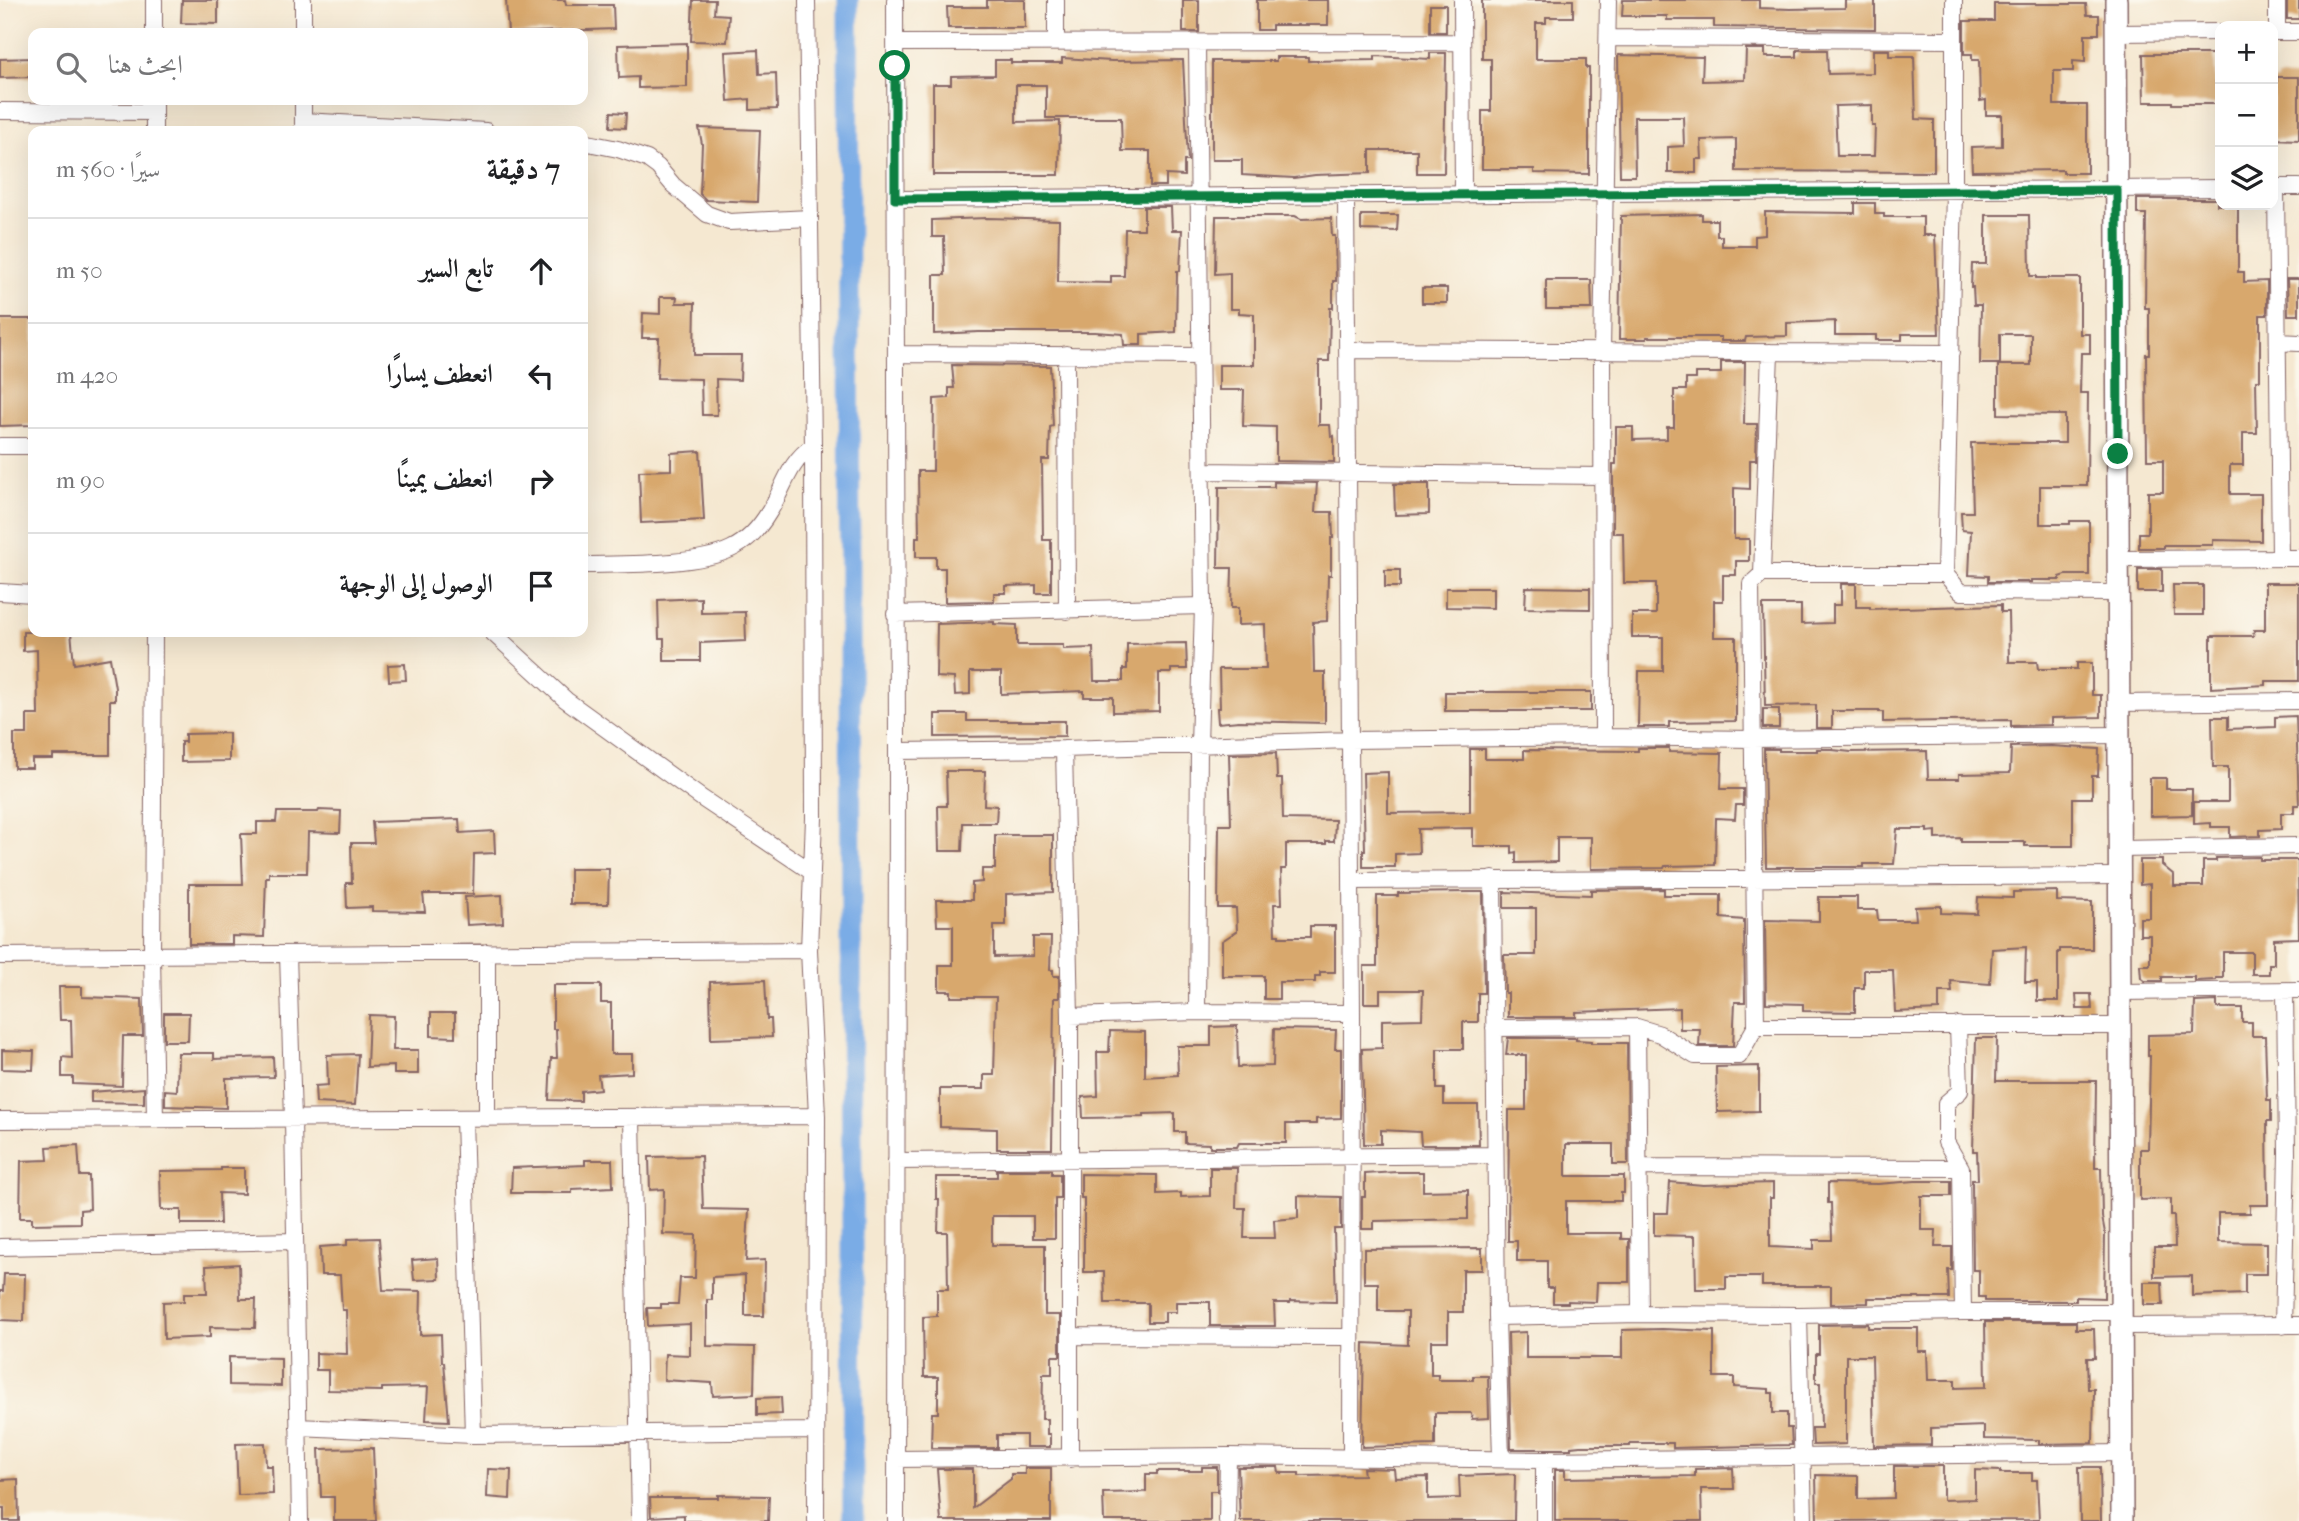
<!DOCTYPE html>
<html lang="ar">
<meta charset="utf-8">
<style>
:root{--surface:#fff;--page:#f2f2f2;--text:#202124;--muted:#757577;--line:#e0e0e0}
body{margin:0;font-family:"IM FELL French Canon",Amiri,serif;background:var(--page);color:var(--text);direction:rtl}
.controls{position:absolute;right:21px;top:21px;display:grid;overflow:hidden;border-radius:14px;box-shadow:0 7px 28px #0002}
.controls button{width:63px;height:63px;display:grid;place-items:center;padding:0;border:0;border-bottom:2px solid var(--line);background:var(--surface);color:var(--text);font:35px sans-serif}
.stop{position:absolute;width:21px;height:21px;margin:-16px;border:5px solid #0b8043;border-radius:50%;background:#fff}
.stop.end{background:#0b8043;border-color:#fff;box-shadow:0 2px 7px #0008}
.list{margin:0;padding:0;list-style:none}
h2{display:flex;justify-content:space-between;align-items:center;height:91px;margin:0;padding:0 28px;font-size:30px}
h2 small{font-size:23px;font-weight:400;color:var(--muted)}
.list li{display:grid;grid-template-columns:46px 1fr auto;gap:21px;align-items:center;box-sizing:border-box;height:105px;padding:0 28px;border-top:2px solid var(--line)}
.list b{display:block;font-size:26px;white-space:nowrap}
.list em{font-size:23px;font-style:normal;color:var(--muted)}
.icon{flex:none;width:38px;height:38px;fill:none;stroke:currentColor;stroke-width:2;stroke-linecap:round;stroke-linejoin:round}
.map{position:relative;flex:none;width:2299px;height:1521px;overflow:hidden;direction:ltr}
.search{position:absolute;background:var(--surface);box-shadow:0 7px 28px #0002;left:28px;top:28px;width:560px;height:77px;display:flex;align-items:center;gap:18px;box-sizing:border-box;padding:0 24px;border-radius:14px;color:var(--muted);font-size:26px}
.panel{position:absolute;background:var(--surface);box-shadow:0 7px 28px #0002;left:28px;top:126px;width:560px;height:511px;border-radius:14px;direction:rtl}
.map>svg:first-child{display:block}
</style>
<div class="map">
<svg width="2299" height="1521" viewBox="0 0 2299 1521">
<rect width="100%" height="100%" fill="#fbf7ec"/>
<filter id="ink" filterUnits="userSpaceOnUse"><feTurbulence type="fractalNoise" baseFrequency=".0143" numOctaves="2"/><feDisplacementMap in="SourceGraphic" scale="14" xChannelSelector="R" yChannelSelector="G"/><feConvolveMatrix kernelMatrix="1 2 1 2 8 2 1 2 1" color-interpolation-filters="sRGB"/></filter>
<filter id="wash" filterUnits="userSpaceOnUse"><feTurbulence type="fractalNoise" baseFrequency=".00686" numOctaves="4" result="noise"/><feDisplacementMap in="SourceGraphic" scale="28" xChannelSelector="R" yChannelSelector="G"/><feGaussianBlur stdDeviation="1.57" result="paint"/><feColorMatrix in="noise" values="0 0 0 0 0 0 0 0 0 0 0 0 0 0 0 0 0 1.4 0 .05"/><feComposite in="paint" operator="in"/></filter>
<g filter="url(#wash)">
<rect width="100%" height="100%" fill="#f5e8d1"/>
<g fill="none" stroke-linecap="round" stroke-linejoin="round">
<path stroke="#7aace6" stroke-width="21" d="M848,0L853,1521"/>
</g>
<g id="blocks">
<path fill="#d8a86d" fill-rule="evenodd" d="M182,0H218V24L181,23Z
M506,0H565L566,5H613L614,29L508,33Z
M693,0H715L714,14L729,15L727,42L691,41Z
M987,0H1025V28H948L947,7H987Z
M1183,0H1199V32H1183Z
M1257,0H1328V25H1272V30H1257Z
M1482,0H1573V17H1546V23H1536V59H1586V68H1589V174L1534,173V169H1482V111H1491V59H1482Z
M1623,0H1759V8L1790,9L1845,8V0H1875V29L1714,27V20H1667V16H1622Z
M2287,0H2299V19H2287Z
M1994,4H2086L2087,15H2099V34H2085V62L2073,61V71H2054V105H2087V173H2063V170L1972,171L1971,147L2002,146V115H1986V100L1980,101L1979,60H1972V54H1964V21H1994Z
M1430,5H1446V32H1430Z
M687,43V87L638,88V77L619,78L618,45Z
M1746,49H1765V57H1797V50H1827L1828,74L1873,73V50H1889V56H1914L1916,119L1934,120V172L1736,171V139L1701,140L1702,159H1696V173H1668V147L1684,146L1683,117H1634L1635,176H1620L1618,55L1703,57L1702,81L1745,80ZM1872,105V126H1875L1874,156H1837L1835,106Z
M758,50L759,74L776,73L777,109L750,110V99L728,101L725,52Z
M1430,53H1446L1444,173H1417V150H1370V173L1315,175L1294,178L1242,175V160H1212V61H1276V57H1308V61L1375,60V56L1430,59Z
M2143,54H2214L2216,85H2220V104H2172V102H2144Z
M33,58V77L0,78V59Z
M1062,58L1112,61L1183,60L1188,161H1184V176L1166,175V186H1150V151H1122L1121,118H1046V85H1016V122L1060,121L1059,175H933V84H951V76L995,75V60H1011V63H1062Z
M2277,77H2299V140L2273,139V81H2277Z
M611,112L626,113L625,128L610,127Z
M699,128L760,130L757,202L706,200L700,194L702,144Z
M2137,199H2217V205H2238V272H2244V282L2267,281V315H2260V380H2256L2257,433H2243V465H2230V494H2261V541L2213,540V545H2164V548H2139V533H2148V492H2163V460H2147L2146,354H2149V308H2145L2146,214H2137Z
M1855,203H1875V214H1884V217H1923V235H1935L1939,334H1902V340H1876V335H1835V321L1787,323V336L1746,337L1745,341H1721V337H1647V339H1619L1621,216L1702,214V220H1717V236H1722V246H1755V236L1765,235V212L1855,213Z
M1144,207H1171L1172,230H1182L1180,271H1177L1176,332L1141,334V345H1124L1123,334L1095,332H979L934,334V275H945L944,237H932V220L987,218L1059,220L1058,282L1111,283V276H1124L1125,229H1144Z
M1361,215H1398L1397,231L1361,230Z
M1986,215H2029L2030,276H2036V278H2080V334H2090V353H2081L2080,393H2088L2087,486H2040V524H2070V521H2089V575H2066L2060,577V580H2031V582H1988V576L1969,575L1971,531L1962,530L1961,512H1973L1971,443H2065V415L1998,414V365H2031V334H2000V364H1980L1981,305H1974L1973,287H1971L1972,264H1986Z
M1216,216H1295L1301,219L1331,218L1332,236H1335L1336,281H1333V308H1330L1329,361H1319V425H1330L1331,437L1334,436V462L1276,461V427L1243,426L1244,390H1219V365H1254V314L1239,313V309H1230V273L1215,274Z
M2287,279H2299V315H2288Z
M1546,280H1591L1592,309H1546Z
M1422,288H1447V303H1422Z
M660,297H677L676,303H695L694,355H741L740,380L716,379L717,415H702L701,379L657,378L659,338H642L643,313L660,314Z
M0,319H33V425L0,426Z
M1721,362H1745L1744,424H1757L1756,460H1750V489L1734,488V539H1749V561H1736V575H1723V601H1714V637H1736V721L1669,722V727H1638L1639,671H1663V637H1632V614H1656V583H1624L1623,533H1613V464H1616V427H1633V440L1667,439V427H1674V390H1686V379H1696V373H1721Z
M952,365L1050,366L1053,426L1050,427L1049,460H1042L1043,540H1051V593H1036V585L1006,586V593H994V601L945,602V568H936V557H916V537H919L918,471H933L934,399L949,398V388H954Z
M700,451L704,520L641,523L639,471L671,470V453Z
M1274,482L1317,483L1315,512H1332L1333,538H1331V575H1328L1327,621L1313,622L1314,672H1325V723L1239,721L1218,723L1217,708H1220L1219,669H1266L1265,624L1238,625V608H1231L1232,568H1218L1219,487H1274Z
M1394,484H1429V514L1395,515Z
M2138,569H2162V592H2138Z
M1385,570H1400V587H1385Z
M2265,583H2299V681H2265V685L2211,688V636H2253L2254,630H2265Z
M1841,584H1856V607H1870V609L2001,605V612H2008L2009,662H2037L2038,669H2077V663H2092V695H2101V717L2051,718V725L2011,726V720L1883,722V712H1879V711H1832V728H1816V705L1765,706L1763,605H1801V624L1833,623V605H1841Z
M2173,585H2203V615H2174Z
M1526,587L1590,588V609L1525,608Z
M1446,588H1493V608L1446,607Z
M701,598V613L745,612L746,641L700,643V661H664V639H659L658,600Z
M994,622V624L1017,625V645H1063V649L1093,648L1094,681H1123V669H1127V644L1186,643L1187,669H1171V673H1159V711L1113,712V697H1084V691L1001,694V672H970V694L955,695L954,678L936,677L937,624Z
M23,632H71L74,664L110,658L115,688V700H110V755H53V759H32V768H14V734H27V715H38L37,650L23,651Z
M405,664L406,680L389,681L388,665Z
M1445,692H1591V711H1445Z
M1763,709H1779V728H1763Z
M935,714H967V721H1065V736L935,737Z
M2296,716L2299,805H2294V813H2281V829L2260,830V836L2230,837V827H2211V823L2194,824V802H2228V767H2213L2212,717H2228V729L2275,727V717Z
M229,733V761L181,762V742H185V734Z
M2051,746L2099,749L2098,776H2092V798H2073V846H2025V842H1961V838L1936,839V831L1927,832V829H1897L1894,864H1864V867H1766L1764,749H1779V751H1817V749H1833V750L1851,752L1927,751L1928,779H1959V774L2010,773L2011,747Z
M1638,748H1669V752L1722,753L1721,789H1743V805H1736L1735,819L1716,818L1715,865L1665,866L1664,868L1591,869V837H1557V862L1516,863V852L1512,853V846H1473V828L1418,829L1419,853L1395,854V867H1363V850H1365L1363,773L1388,772V813L1470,812V749H1485V759H1524V750L1638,751Z
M1276,753L1277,779H1282L1283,819L1335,820L1334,841H1326V844H1286V869H1281L1282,904H1274L1275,935H1279V937H1310V926H1335V972H1320V976H1315V982H1279V999H1264V976H1222V941L1237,931L1236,908H1218L1219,825H1231L1229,754Z
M946,771H985L984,805L997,806L996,823H963L962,851H939L938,806H947Z
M2150,778H2166V789H2192V815L2150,816Z
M319,810L341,811L340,833L308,832L307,873H269V877H266L264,937L232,936V944H189V884H243L241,834H257V822H276L277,812H318Z
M459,819L460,833L494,831L495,853L474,854L473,894H423L425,912L372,911V907L347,908L346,883H352L351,843H374L372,822Z
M995,835H1053V892L1006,894V925H994V957L1033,956V937H1051L1050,970H1053V976H1059V998H1054L1052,1149H997V1129L940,1127V1089H984V1075H994L996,997H951V991H939V965H953V926H937L936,900H972V883L982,882V869H995Z
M2260,857V860H2298L2299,938L2274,939V964H2269V974H2252V952H2223V978H2216V980L2195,981V977H2162V981H2145L2141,978L2140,965H2150V935H2140V918H2150V884L2140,885V860H2162V865L2174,875V886H2203V861H2216V858Z
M570,869H609L608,904H570Z
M1664,889V895H1721V918L1744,920L1745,1002H1735L1733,1046H1699L1700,1029H1680V1008L1576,1012V1017H1508V993H1505L1504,955H1536V908H1504V892L1591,895V890Z
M2057,891V901L2092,902V949H2060V952H2058V1001H2037V982H2025L2026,947L1992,949L1990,984L1951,981L1952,992H1939V1010L1895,1012L1893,970H1864V988H1855V1012L1803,1011V1004L1766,1003L1765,920L1819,921V897H1857V910H1877L1878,920H1916L1915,907L1941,906V913L1977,914L1978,897L2013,898V892Z
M1467,892H1483L1484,993H1478V1022H1463V1049H1437V1089H1444V1105H1478L1479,1145H1421L1420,1132L1381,1130V1144H1364L1362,1049L1382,1048V1020L1422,1019L1423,990H1380V1003H1364V966H1377V896H1398V893Z
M502,895L503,923L467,925L465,897Z
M765,980L767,1019H771L772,1037L711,1039L710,982Z
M553,985H601V1003H611V1054H632V1073L598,1075L600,1089L581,1091V1101L549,1100L551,1058H557L556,1029H553Z
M59,987H82V997L142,999L143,1036H123L122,1086L73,1084V1077H62V1057L72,1058L71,1020H60Z
M2076,994H2091L2092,1009H2077Z
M2217,1001V1008H2242V1022H2252V1036H2265L2267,1100H2271V1121H2267L2268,1205H2250V1213H2218V1242L2267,1243V1274H2245V1294L2192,1296V1276L2154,1277V1247H2175L2174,1215H2171V1199L2140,1200V1149H2148L2150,1056H2148V1035L2194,1034L2195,1002Z
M164,1013H189L188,1041H164Z
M431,1013H455V1037L431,1036Z
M369,1015L394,1016L393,1050H418V1074H394V1066L367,1067Z
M1237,1026L1238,1067L1273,1066L1274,1029L1336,1030L1335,1049H1341V1118L1316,1119V1124H1286V1143H1239L1237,1147H1210V1144L1185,1143V1132H1175V1113L1144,1114V1117L1083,1118L1082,1097L1098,1096L1097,1052H1109L1110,1031L1145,1032V1077L1178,1075L1177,1046H1211V1027Z
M1508,1038H1576V1040L1591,1041V1043H1627L1628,1164H1613V1144H1566V1176H1624V1193H1621V1201H1566V1233H1621V1239H1629V1282H1597L1596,1302L1568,1301V1303H1553V1288H1547V1261H1517V1241H1508L1509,1110H1526V1055H1506Z
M1976,1038H1997L1996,1081H2096L2095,1168H2101L2102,1217L2105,1233L2104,1298L2076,1297V1301H1985V1297H1979V1270H1973L1972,1180H1978L1977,1151H1973Z
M2,1050L34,1051L33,1070L2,1069Z
M178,1053H214V1059L273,1057L274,1077L226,1078V1108L165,1106V1090L177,1091Z
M358,1054L355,1105L316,1103L315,1086L328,1085L327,1055Z
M1759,1066V1111L1717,1112L1716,1067Z
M144,1088V1103L91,1102V1092Z
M78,1145L80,1176H89L90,1209L80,1210V1223L32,1224V1218H20L21,1161L48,1160L47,1147Z
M701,1156L703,1209L749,1210L746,1261L765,1260L764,1316H745V1275L712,1277V1300H707V1346L755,1347L754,1394L713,1396L712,1383L664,1380L665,1354L690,1355V1324L648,1326L647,1308H661V1304H678L680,1278H695L696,1235L663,1234L664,1189L650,1190L649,1157Z
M585,1160H612L613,1187L572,1189V1193H511L512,1168L585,1165Z
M221,1168H244V1194L219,1193L220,1224H181V1210H161L160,1171L221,1170Z
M1210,1168H1237L1236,1208H1245L1244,1238H1275L1274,1220L1298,1218V1196L1341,1197V1229H1334L1336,1302L1290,1301V1303H1274L1275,1326H1210V1302H1176V1312H1165V1322H1148V1303H1105L1104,1272H1084V1198H1081V1174L1157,1175V1194L1181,1193V1197L1210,1196Z
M997,1170H1052V1174H1060V1198H1055V1238H1033V1216H992V1245H1045V1315H1060V1356H1052V1374H1043L1042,1419H1047V1434H1050V1447H1026V1435H997V1448H931L932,1413H938V1377H924L923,1317L937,1316V1289H948L947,1232H938L939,1199H936V1177H997Z
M1397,1172H1423V1191L1468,1190V1219L1374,1221V1229H1362V1197H1365V1174Z
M1915,1181H1951V1196H1921V1230H1936L1935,1247H1952V1270H1948L1949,1298H1868V1303L1831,1304V1286H1762V1277H1726V1289H1696L1695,1236L1654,1235V1213H1668L1670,1182L1703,1185L1773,1183V1198H1770V1247L1814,1249V1240H1832L1831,1203H1828V1183L1878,1184Z
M379,1238L383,1290L421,1291L420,1335L441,1334L442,1362H444L449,1421L426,1420L428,1387L382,1388V1391L328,1390V1370H316V1353L347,1354L346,1310H342L340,1275H321L320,1247L347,1245V1239Z
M1482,1248V1270H1463V1312H1448V1341H1431V1375H1438V1380H1473V1376H1488L1489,1418L1472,1419L1471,1413H1435V1445L1362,1447L1364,1343L1408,1345V1311H1378V1283H1364V1249Z
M438,1258L439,1279L414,1280L412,1260Z
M239,1264L240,1299H256L255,1328L210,1327V1337L164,1339L163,1302L184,1301V1293H207L206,1266Z
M4,1274H25L24,1321L0,1320V1291H3Z
M2144,1282H2162L2163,1305H2144Z
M1985,1322H2076V1329H2094L2095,1358H2087L2088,1389H2094L2093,1443L2039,1444V1440L1984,1439V1426L1931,1428V1445L1874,1446L1872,1356H1846V1444L1813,1445L1812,1428H1821L1820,1383H1816V1354H1819V1325L1868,1324V1328H1918V1351H1927L1928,1380H1955V1388L1986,1387Z
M1662,1329L1714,1331V1377H1734V1387L1769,1389V1393H1773V1413H1787V1428H1791L1792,1445L1673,1448V1443H1630V1446H1580L1571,1447V1449H1511L1508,1333L1526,1332V1358H1622V1330Z
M229,1357L281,1358V1386L229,1385Z
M781,1397L782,1414L757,1415V1398Z
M265,1443L266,1466H272L273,1494L238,1495L236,1444Z
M373,1448L376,1521H334V1497H321L319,1449Z
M1894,1466H1943V1500L1975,1499V1470L2000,1471V1473H2032V1480H2037L2039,1520L1817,1521L1816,1475L1858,1476V1499L1894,1498Z
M1202,1467H1217V1491H1210V1521H1104L1103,1493L1146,1492V1474H1157V1471H1202Z
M1238,1467H1278L1279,1473H1299V1476L1364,1475L1363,1468L1394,1469L1395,1478L1428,1477V1499L1460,1498L1459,1476L1515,1474L1514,1521H1240Z
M2079,1467H2100L2101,1521H2080Z
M1025,1468H1051V1521H941L937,1469H973V1508L1011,1479V1474H1025Z
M1733,1468L1734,1489H1701L1702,1521H1555V1470H1565V1478L1695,1476V1469Z
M488,1469L511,1470L510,1499L487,1497Z
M18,1479L19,1521H4V1508H0V1480Z
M718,1495L769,1496L768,1521H684V1515L651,1517L650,1498H718Z"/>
</g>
</g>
<g filter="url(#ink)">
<use href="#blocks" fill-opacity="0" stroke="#866565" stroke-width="2"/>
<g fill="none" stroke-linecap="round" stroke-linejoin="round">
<g stroke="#866565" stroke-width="18">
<path id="street" d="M154,0V33
M807,0L813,446L814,818L809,950L817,1116L816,1521
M895,0L897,751L896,1521
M1462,0L1463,195
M2273,32H2299
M2277,32V0
M303,33V0
M2116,33L2220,32
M1608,38L1954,40
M1056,42V0
M895,43L1462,42
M1197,43L1203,606L1199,745L1197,1012
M154,100V131
M303,100V131
M0,111L154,112
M303,121L486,131
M583,142L618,149L647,159L658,167L673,185L707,214L729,222L810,218
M2273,187H2299
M2276,187L2280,558
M1346,196L1352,1013L1351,1457
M895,199L2220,188
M2278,342L2299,343
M1348,350L1951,353
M896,354L1200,356
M1066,354L1067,611
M0,446H33
M1202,471L1602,476
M2119,559L2299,558
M583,565C623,564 696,566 731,549C748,541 760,527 769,512C784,489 788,462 813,446
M1762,574H1945L1961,592L2119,593
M1945,574L1954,191V0
M0,592L33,594
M895,614L1203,606
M154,632L152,955L155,1119
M492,632L566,700L703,799L812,872
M2119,703L2299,701
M1603,737L1602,351L1608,0
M1064,749L1070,1016V1459
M897,751L1064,749L1351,740L1603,737L1753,739L2119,735
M2119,849L2299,846
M1493,879L1497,1317L1501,1459
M1352,881L2120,876
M487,952V1118
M288,954L293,1119L300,1521
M0,956L809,950
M2120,992L2299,990
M1070,1016L1197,1012L1352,1013
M1958,1025L1960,1091L1946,1103V1142L1961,1168L1963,1312
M1756,1026L1751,584L1762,574L1770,352
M1637,1027L1640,1314
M1494,1028L1637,1027L1660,1034L1695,1056H1739L1756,1026H2120
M632,1117L640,1521
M464,1118L473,1435
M0,1120L817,1116
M896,1161L1495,1155
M1638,1167L1961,1168
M0,1247L295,1241
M1799,1315L1804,1521
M1497,1317L1640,1314L1799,1315L1963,1312H2121
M2121,1326L2299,1325
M2283,1326L2287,1153L2285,991
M1071,1336L1351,1337
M298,1427L473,1435L816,1431
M896,1459L1228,1456L1544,1460L2122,1453
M1544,1460V1521
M1227,1521L1228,1456"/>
</g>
<g stroke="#866565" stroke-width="24">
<path id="secondary" d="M2116,0L2122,1521"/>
</g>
<use href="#street" stroke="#fff" stroke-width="16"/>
<use href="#secondary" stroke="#fff" stroke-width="21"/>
</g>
</g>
<g fill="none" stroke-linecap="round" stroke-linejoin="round" filter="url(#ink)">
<path stroke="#0b8043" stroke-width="9" d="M895,66V199L2117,190L2118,454"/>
</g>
</svg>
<div class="controls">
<button>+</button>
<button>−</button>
<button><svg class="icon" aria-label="layers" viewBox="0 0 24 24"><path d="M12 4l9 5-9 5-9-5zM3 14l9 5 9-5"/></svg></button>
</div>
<div class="stop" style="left:895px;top:66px"></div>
<div class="stop end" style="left:2118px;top:454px"></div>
<div class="search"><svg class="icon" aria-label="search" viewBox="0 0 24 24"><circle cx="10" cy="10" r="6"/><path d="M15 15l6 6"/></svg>ابحث هنا</div>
<section class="panel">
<h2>7 دقيقة<small>سيرًا · 560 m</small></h2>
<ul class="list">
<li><svg class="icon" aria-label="ahead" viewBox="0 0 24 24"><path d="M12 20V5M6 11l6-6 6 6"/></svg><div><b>تابع السير</b></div><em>50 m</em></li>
<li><svg class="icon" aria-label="left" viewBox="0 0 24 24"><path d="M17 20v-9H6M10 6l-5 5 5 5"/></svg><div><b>انعطف يسارًا</b></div><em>420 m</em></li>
<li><svg class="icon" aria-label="right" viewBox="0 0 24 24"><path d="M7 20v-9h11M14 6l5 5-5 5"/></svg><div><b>انعطف يمينًا</b></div><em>90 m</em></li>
<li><svg class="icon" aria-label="arrive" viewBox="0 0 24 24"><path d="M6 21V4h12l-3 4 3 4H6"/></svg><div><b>الوصول إلى الوجهة</b></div></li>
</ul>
</section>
</div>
